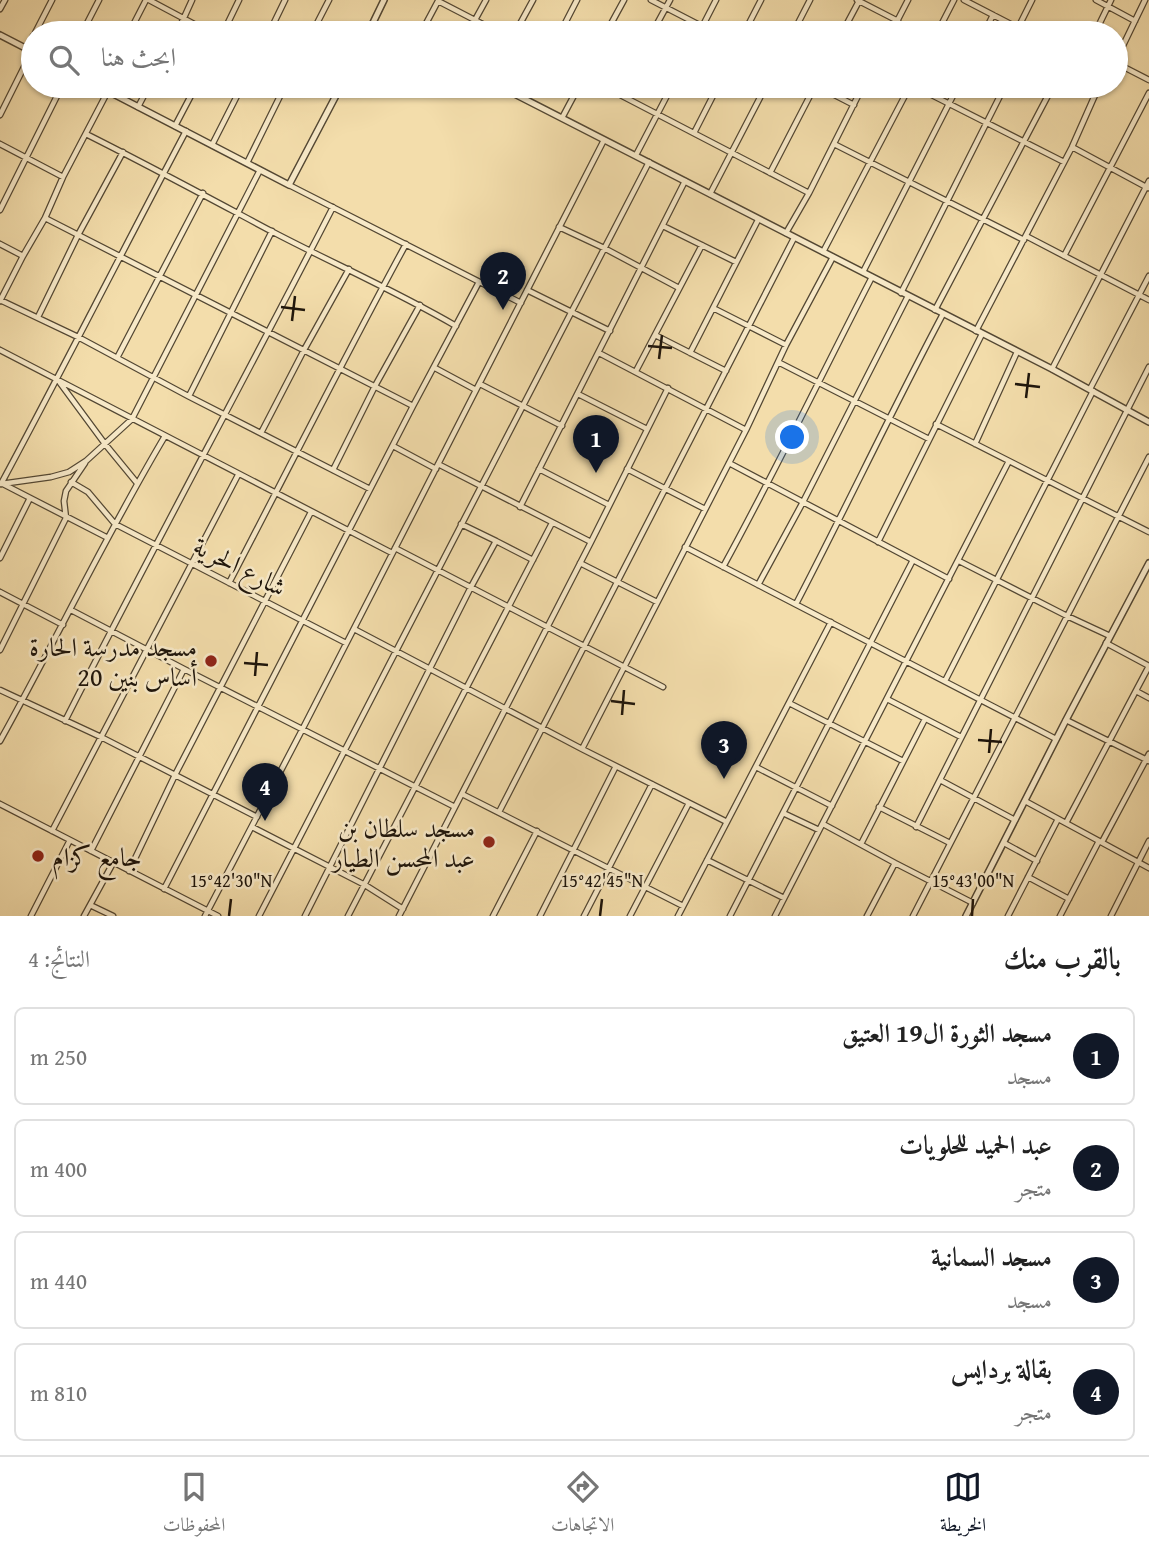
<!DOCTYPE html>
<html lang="ar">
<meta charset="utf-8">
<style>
:root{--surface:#fff;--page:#f6f6f6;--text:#222;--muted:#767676;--line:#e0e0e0;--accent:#111827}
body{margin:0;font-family:"Gentium Book Plus",Amiri,serif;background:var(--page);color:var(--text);direction:rtl}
.you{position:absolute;left:793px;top:438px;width:24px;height:24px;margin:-18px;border:5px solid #fff;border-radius:50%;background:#1a73e8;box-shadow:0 0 0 10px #1a73e833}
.badge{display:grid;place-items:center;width:46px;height:46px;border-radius:50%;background:var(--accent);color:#fff;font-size:23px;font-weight:700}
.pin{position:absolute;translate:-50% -58px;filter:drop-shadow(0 2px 4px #0008)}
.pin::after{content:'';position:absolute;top:37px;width:24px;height:21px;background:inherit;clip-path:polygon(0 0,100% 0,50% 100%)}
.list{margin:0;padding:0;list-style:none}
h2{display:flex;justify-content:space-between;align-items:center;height:91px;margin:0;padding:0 28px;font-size:30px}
h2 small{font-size:23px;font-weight:400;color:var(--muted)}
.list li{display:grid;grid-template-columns:46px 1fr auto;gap:21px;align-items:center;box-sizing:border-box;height:98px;margin:0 14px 14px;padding:0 14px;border:2px solid var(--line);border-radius:10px}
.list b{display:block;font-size:26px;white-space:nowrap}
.list p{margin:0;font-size:23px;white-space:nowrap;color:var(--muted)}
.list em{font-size:23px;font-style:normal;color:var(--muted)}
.icon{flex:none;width:38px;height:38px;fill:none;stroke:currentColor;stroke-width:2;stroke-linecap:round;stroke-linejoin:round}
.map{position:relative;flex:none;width:1149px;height:916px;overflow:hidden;direction:ltr}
.search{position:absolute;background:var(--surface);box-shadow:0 2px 5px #0004;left:21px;right:21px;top:21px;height:77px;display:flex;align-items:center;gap:18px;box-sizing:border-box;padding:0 24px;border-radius:38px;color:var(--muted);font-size:26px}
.sheet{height:539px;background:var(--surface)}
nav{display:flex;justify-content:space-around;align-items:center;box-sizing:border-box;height:98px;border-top:2px solid var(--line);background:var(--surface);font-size:19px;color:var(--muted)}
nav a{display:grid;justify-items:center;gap:4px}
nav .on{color:var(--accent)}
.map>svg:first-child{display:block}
</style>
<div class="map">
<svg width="1149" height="916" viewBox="0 0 1149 916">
<rect width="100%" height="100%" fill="#f3ddab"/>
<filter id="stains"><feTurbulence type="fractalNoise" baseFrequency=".00286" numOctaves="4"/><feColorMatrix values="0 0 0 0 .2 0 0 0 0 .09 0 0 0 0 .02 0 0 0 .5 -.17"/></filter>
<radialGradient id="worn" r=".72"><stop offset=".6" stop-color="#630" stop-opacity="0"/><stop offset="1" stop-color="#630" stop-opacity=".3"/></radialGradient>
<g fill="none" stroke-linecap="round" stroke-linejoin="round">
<g stroke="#534733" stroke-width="7">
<path id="minor" d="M149,0L211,33
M651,0L715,33
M857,0L898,21
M964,0L1028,33
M1096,0L1135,21
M438,1L500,33
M0,9L5,0
M475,20L486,0
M1018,28L1032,0
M35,33L52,0
M82,33L99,0
M129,33L146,0
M177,33L192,0
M223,33L239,0
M269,33L285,0
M312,33L329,0
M421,33L438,1
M515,33L533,0
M560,33L577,0
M606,33L624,0
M652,33L670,0
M699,33L716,0
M744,33L761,0
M793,33L810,0
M842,33L859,1
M891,33L908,0
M937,33L954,0
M984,33L993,15
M1095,33L1111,0
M27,49L33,36
M1116,60L1145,0
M1116,63L1149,80
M313,86L335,96
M603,86L809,193
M817,86L854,105
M914,86L1064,162
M622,95L626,86
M138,107L149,86
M0,115L32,51
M562,118L579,86
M175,126L196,86
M694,133L718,86
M86,134C148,165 209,198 271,231C332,263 396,291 456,326
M0,144L63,177
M834,144L1024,240
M212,145L242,86
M1072,147L1148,188
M636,155L672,86
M247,163L285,86
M770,173L815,86
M289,185L521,303
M710,194L766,86
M0,210L62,86
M45,218L413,406
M663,226L736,262
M559,227L604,248L679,288
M786,233L809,193L863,86
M1026,236L1149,300
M0,244L23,256
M823,252L910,86
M1064,256L1149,93
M863,272L958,86
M527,290L610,331
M901,293L1005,86
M0,300L78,337L188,396L370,489
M0,301L23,256L45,218L63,177L108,91
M713,308L786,345
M935,310L1053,86
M38,317L78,235L123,152
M976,331L1072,147L1099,86
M655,335L726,371
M0,350L392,553
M599,353L746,430
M690,353L758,220
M117,358L203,193
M778,362L929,439
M435,368L476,390
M1052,369L1149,181
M636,371L702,245
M60,383L105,444L137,483
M480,384L562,426
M1090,389L1149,276
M578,394L647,429
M189,396L272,231
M936,424L1149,532
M261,433L304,350L349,269
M975,444L1017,352
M393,446L436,469
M729,463L949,579
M438,464L591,542
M539,469L609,505
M627,469L705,509
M333,470L375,386L420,305
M71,482L88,492L115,524L346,643
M1,484L51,477L69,472L86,461L132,419L260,170
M1,484C64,367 124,248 186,131
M3,484L108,538
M520,507L685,181
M461,524L496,541
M878,542L982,334
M685,547L1056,739
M395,548L663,687
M0,558L30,498
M959,561L1067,616L1110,636
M580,563L657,602
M723,567C775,472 822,374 872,277
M229,583C288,470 345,356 406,244
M758,585L803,502L908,296
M0,592L63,625
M796,604C846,508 892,410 943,314
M71,610L184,669L455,807
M354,629L582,749L727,822
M1106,643L1149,666
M0,650L66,518L64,501L66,491L85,463
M945,681L1093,391
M0,690L101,737L257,817
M1136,691L1149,698
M887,699L961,737
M789,703L903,761
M1066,720L1149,761
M65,721C152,549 245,379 333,207
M0,741C56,640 106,535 165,436
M582,749L746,430L786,345L833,257
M756,767L832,806
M940,780L1015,820
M462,794L683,906
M1025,801L1149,868
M0,804L218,916
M879,807L950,843
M499,812L794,238
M783,813L819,830
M1066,823L1149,666
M823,824L895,863L973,903
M252,827L365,885L403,909
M916,827L1149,367
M52,831L238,475
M1102,842L1149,754
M1004,843L1037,861
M861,844L925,719
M91,851L184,669
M707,860L784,898
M129,871L175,775L311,512
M1028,877L1069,899
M164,889L413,406L479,282
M90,905L113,916
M31,916L70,840
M84,916L113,863
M205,916L302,730L604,140
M259,916L649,162
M305,916L471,587L496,541L533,560
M348,916L552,523
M399,916L591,542L668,388
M493,916L537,831
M540,916L616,766
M584,916L652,784
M630,916L689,803
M678,916L831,622
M730,916L913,560
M775,916L1009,461
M867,916L895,863
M913,916L1149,457
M1008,916L1058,819
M1060,916L1099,841
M1111,916L1149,841"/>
</g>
<g stroke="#534733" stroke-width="8">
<path id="tertiary" d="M373,23L395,33
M368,33L384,0
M0,35L33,52
M98,86L289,185L341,86
M499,86L1052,369L1149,422
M966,916L1066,720L1149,563"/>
</g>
<use href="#minor" stroke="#f7e9c8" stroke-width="4.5"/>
<use href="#tertiary" stroke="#f7e9c8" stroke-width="5"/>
</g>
<path fill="none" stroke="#1e150b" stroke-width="2.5" d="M281,307L305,310M292,321L295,296M648,346L672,348M659,359L662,335M1015,384L1040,387M1026,398L1029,373M244,663L268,665M255,676L257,652M611,701L635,704M622,715L624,690M978,740L1002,742M989,753L991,729M229,916L231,899M600,916L602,899M972,916L973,899"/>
<g fill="#8f2418" stroke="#f7e9c8" stroke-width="2.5">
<circle cx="211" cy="661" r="7"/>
<circle cx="489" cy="842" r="7"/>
<circle cx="38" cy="856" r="7"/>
</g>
<g text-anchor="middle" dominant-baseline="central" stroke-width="5" stroke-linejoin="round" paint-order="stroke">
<g font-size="26" fill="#1e150b" stroke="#f7e9c8">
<text transform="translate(240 566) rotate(27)">شارع الحرية</text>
</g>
<g font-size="26" fill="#1e150b" stroke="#f7e9c8" text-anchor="end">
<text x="197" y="646">مسجد مدرسة الحارة<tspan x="197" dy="30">20 أساس بنين</tspan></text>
<text x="475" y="827">مسجد سلطان بن<tspan x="475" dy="30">عبد المحسن الطيار</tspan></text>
<text x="52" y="856" text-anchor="start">جامع كزام</text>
</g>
</g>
<g font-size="18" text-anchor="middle" fill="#1e150b" stroke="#f7e9c8" stroke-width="5" stroke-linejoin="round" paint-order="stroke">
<text x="231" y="887">15°42'30"N</text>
<text x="602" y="887">15°42'45"N</text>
<text x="973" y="887">15°43'00"N</text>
</g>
<rect width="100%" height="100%" filter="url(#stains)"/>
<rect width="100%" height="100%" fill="url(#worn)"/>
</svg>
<div class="you"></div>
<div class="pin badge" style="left:596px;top:473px">1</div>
<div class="pin badge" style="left:503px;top:310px">2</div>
<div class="pin badge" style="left:724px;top:779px">3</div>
<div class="pin badge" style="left:265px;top:821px">4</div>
<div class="search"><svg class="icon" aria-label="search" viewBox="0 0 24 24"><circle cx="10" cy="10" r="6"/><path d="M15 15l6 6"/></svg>ابحث هنا</div>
</div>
<section class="sheet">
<h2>بالقرب منك<small>النتائج: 4</small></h2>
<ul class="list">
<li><span class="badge">1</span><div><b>مسجد الثورة ال19 العتيق</b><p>مسجد</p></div><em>250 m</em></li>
<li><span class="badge">2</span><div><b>عبد الحميد للحلويات</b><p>متجر</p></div><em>400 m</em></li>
<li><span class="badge">3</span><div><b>مسجد السمانية</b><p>مسجد</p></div><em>440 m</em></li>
<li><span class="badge">4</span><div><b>بقالة بردايس</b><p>متجر</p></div><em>810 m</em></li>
</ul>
</section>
<nav>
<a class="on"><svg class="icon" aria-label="map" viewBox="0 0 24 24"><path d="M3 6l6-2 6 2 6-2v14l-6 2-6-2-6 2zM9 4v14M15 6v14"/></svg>الخريطة</a>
<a><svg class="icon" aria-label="directions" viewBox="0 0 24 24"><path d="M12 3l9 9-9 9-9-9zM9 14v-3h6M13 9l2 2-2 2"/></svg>الاتجاهات</a>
<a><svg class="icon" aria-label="saved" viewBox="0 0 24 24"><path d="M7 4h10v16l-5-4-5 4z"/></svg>المحفوظات</a>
</nav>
